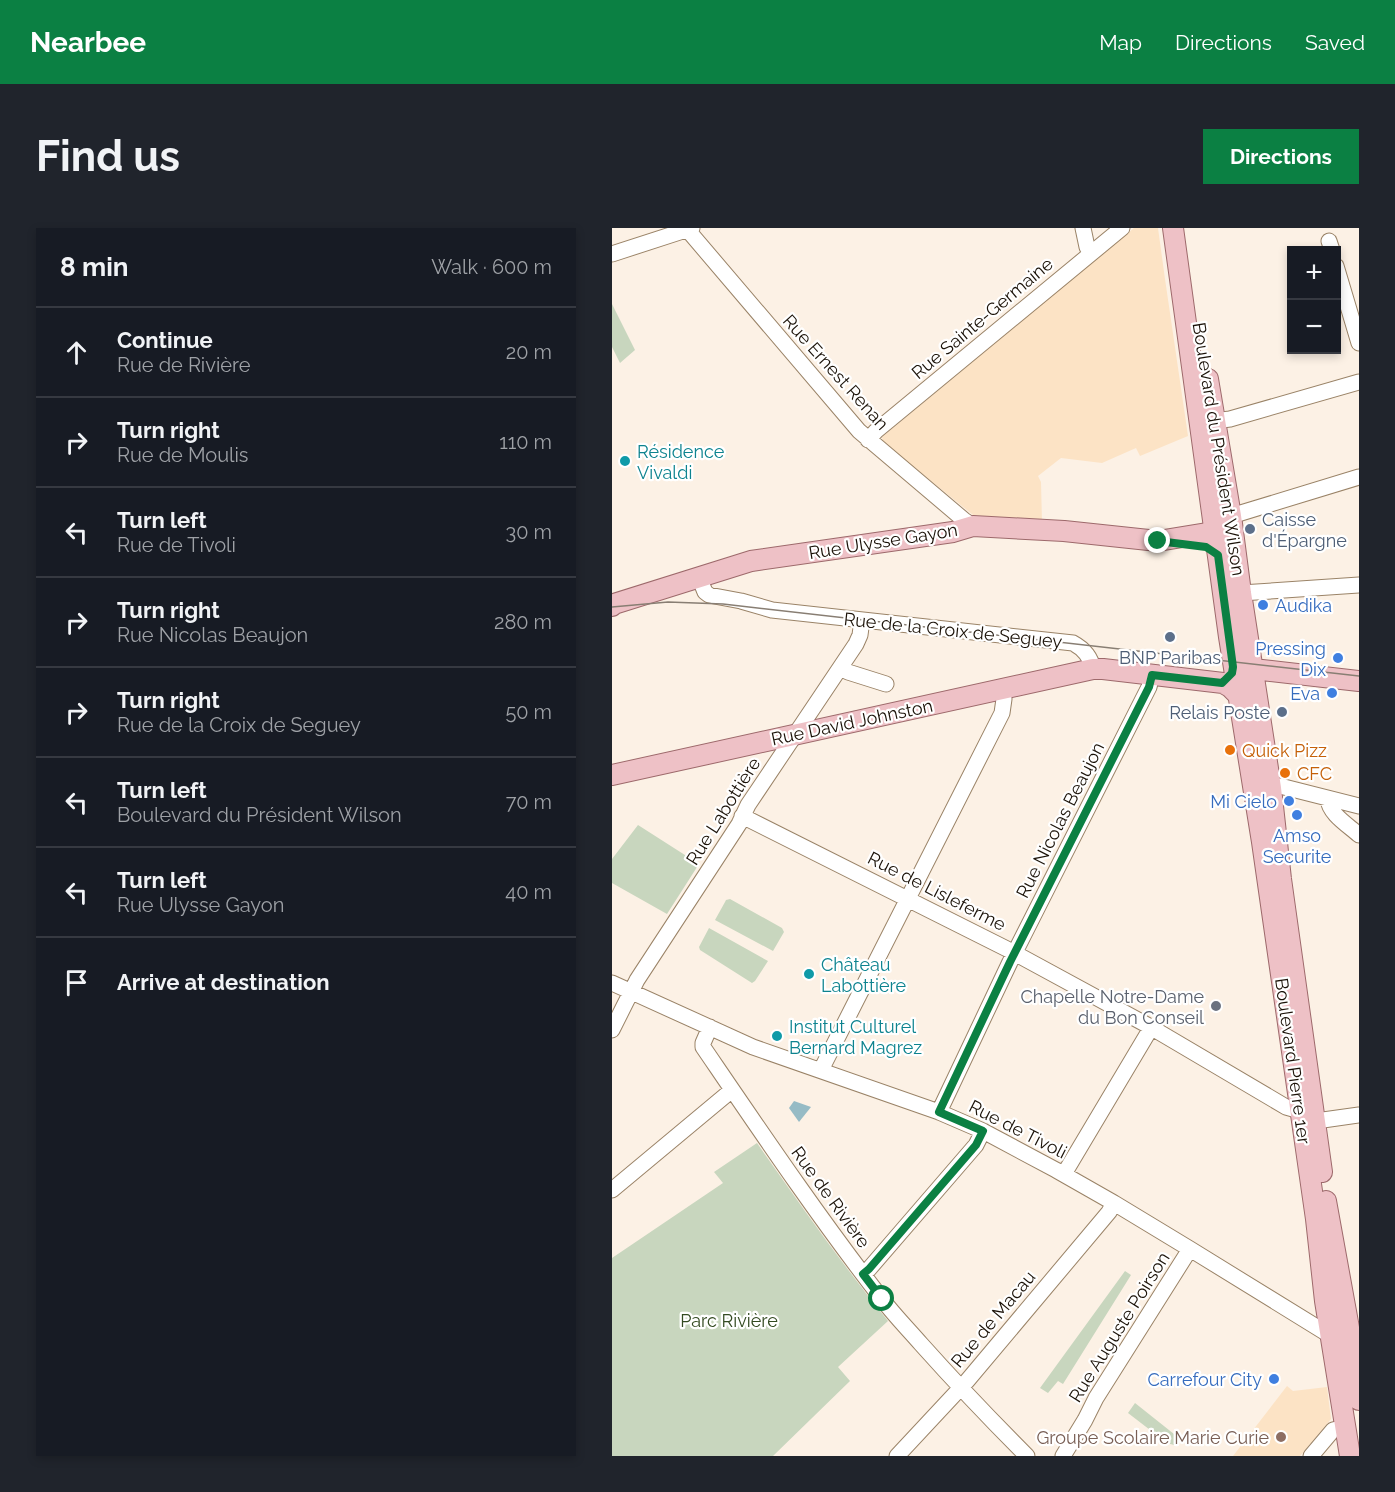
<!DOCTYPE html>
<meta charset="utf-8">
<style>
:root{--surface:#171b24;--page:#20242c;--text:#f1f3f6;--muted:#9ea1a6;--line:#363941;--accent:#0b8043}
body{margin:0;font-family:Raleway,sans-serif;background:var(--page);color:var(--text)}
.controls{position:absolute;right:18px;top:18px;display:grid;overflow:hidden;border-radius:0px;box-shadow:0 3px 9px #0003}
.controls button{width:54px;height:54px;display:grid;place-items:center;padding:0;border:0;border-bottom:2px solid var(--line);background:var(--surface);color:var(--text);font:30px sans-serif}
.stop{position:absolute;width:18px;height:18px;margin:-14px;border:4px solid #0b8043;border-radius:50%;background:#fff}
.stop.end{background:#0b8043;border-color:#fff;box-shadow:0 2px 6px #0008}
.list{margin:0;padding:0;list-style:none}
h2{display:flex;justify-content:space-between;align-items:center;height:78px;margin:0;padding:0 24px;font-size:26px}
h2 small{font-size:20px;font-weight:400;color:var(--muted)}
.list li{display:grid;grid-template-columns:39px 1fr auto;gap:18px;align-items:center;box-sizing:border-box;height:90px;padding:0 24px;border-top:2px solid var(--line)}
.list b{display:block;font-size:22px;white-space:nowrap}
.list p{margin:0;font-size:20px;white-space:nowrap;color:var(--muted)}
.list em{font-size:20px;font-style:normal;color:var(--muted)}
.icon{flex:none;width:33px;height:33px;fill:none;stroke:currentColor;stroke-width:2;stroke-linecap:round;stroke-linejoin:round}
.map{position:relative;flex:none;width:747px;height:1228px;overflow:hidden;border-radius:0px}
header{display:flex;align-items:center;gap:36px;box-sizing:border-box;height:84px;padding:0 30px;background:var(--accent);color:#fff}
header strong{font-size:28px}
nav{display:flex;gap:33px;margin-inline-start:auto;font-size:21px}
.intro{display:flex;align-items:center;justify-content:space-between;box-sizing:border-box;height:144px;padding:0 36px}
h1{margin:0;font-size:42px}
.button{padding:15px 27px;border-radius:0px;background:var(--accent);color:#fff;font-size:21px;font-weight:700}
main{display:flex;gap:36px;padding:0 36px}
aside{flex:1;background:var(--surface);border-radius:0px;box-shadow:0 3px 9px #0003}
.map>svg:first-child{display:block}
</style>
<header>
<strong>Nearbee</strong>
<nav><a>Map</a><a>Directions</a><a>Saved</a></nav>
</header>
<div class="intro"><h1>Find us</h1><a class="button">Directions</a></div>
<main>
<aside>
<h2>8 min<small>Walk · 600 m</small></h2>
<ul class="list">
<li><svg class="icon" aria-label="ahead" viewBox="0 0 24 24"><path d="M12 20V5M6 11l6-6 6 6"/></svg><div><b>Continue</b><p>Rue de Rivière</p></div><em>20 m</em></li>
<li><svg class="icon" aria-label="right" viewBox="0 0 24 24"><path d="M7 20v-9h11M14 6l5 5-5 5"/></svg><div><b>Turn right</b><p>Rue de Moulis</p></div><em>110 m</em></li>
<li><svg class="icon" aria-label="left" viewBox="0 0 24 24"><path d="M17 20v-9H6M10 6l-5 5 5 5"/></svg><div><b>Turn left</b><p>Rue de Tivoli</p></div><em>30 m</em></li>
<li><svg class="icon" aria-label="right" viewBox="0 0 24 24"><path d="M7 20v-9h11M14 6l5 5-5 5"/></svg><div><b>Turn right</b><p>Rue Nicolas Beaujon</p></div><em>280 m</em></li>
<li><svg class="icon" aria-label="right" viewBox="0 0 24 24"><path d="M7 20v-9h11M14 6l5 5-5 5"/></svg><div><b>Turn right</b><p>Rue de la Croix de Seguey</p></div><em>50 m</em></li>
<li><svg class="icon" aria-label="left" viewBox="0 0 24 24"><path d="M17 20v-9H6M10 6l-5 5 5 5"/></svg><div><b>Turn left</b><p>Boulevard du Président Wilson</p></div><em>70 m</em></li>
<li><svg class="icon" aria-label="left" viewBox="0 0 24 24"><path d="M17 20v-9H6M10 6l-5 5 5 5"/></svg><div><b>Turn left</b><p>Rue Ulysse Gayon</p></div><em>40 m</em></li>
<li><svg class="icon" aria-label="arrive" viewBox="0 0 24 24"><path d="M6 21V4h12l-3 4 3 4H6"/></svg><div><b>Arrive at destination</b></div></li>
</ul>
</aside>
<div class="map">
<svg width="747" height="1228" viewBox="0 0 747 1228">
<rect width="100%" height="100%" fill="#fcf1e5"/>
<path fill="#fce3c5" d="M522,0H546L553,51L576,208L528,228L524,220L490,235L449,230L426,248L429,254L430,294L366,291L271,214L270,209Z
M675,1158L681,1163L715,1159L719,1191L688,1228H621Z"/>
<path fill="#c8d6be" d="M0,76L23,122L8,135L0,119Z
M26,597L87,636L55,686L0,655V631Z
M118,671L170,700L172,704L161,723L103,692L113,674L114,672Z
M97,700L156,733L143,753L140,755L88,722L87,719Z
M145,915C187,975 230,1036 276,1093L226,1139L238,1153L161,1228H0V1030L111,955L102,944Z
M513,1043L519,1047L451,1156L446,1153L436,1165L428,1160Z
M523,1175L567,1210L562,1217L555,1215L516,1185Z"/>
<path fill="#96bbc5" d="M182,873L199,879L187,894L177,880Z"/>
<g fill="none" stroke-linecap="round" stroke-linejoin="round">
<g stroke="#9a8367" stroke-width="17">
<path id="minor" d="M74,0L247,203L352,292L361,298
M471,0L475,19L479,25
M717,13L720,22
M0,26L80,0
M724,38L747,115
M602,193L618,191L747,154
M256,212L264,203L510,0
M613,280L619,288L747,249
M87,349L93,364L97,367L129,373L160,382L461,415C472,421 479,429 481,441
M629,365L747,357
M228,440L236,444L274,456
M652,564L659,560L668,558L747,578
M716,571C717,586 736,597 747,607
M130,588L395,721L535,797L674,879L681,881L688,880
M0,755L141,819L327,884L371,903L444,942L502,975L578,1021L724,1111
M98,799L91,815V819C149,904 207,990 270,1071C282,1087 296,1101 309,1116C343,1154 378,1191 415,1228
M0,802L25,752L127,596L136,577L244,416L248,407L250,392
M209,842L390,485L392,471L391,461
M327,884L398,734L537,459L540,447
M704,893L747,887
M452,946L539,800
M0,962L120,862
M251,1046L257,1041L364,917L371,903
M285,1228L355,1153L497,984L502,975
M451,1228L473,1192L484,1170L578,1021
M699,1228L721,1202L733,1199"/>
</g>
<g stroke="#9d696b" stroke-width="22">
<path id="major" d="M561,0L617,409L650,614L704,991L713,1073L738,1228
M596,151L619,288L629,365L659,560L669,651L710,944
M0,378L2,376L139,333L341,304L361,298L452,303L546,313L595,305L612,293
M641,441L747,453
M0,547L481,441H491L611,455L618,459L630,471
M714,973L741,1122L747,1172"/>
</g>
<use href="#minor" stroke="#fff" stroke-width="15"/>
<use href="#major" stroke="#eec1c6" stroke-width="20"/>
<path stroke="#887e73" stroke-width="1.5" d="M0,379L56,374L111,376L747,448"/>
</g>
<g fill="none" stroke-linecap="round" stroke-linejoin="round">
<path stroke="#0b8043" stroke-width="8" d="M270,1071L251,1046L257,1041L364,917L371,903L327,884L398,734L537,459L540,447L610,455L620,445L621,439L606,327L594,319L546,313"/>
</g>
<g fill="#0f9aa8" stroke="#fff" stroke-width="2">
<circle cx="13" cy="233" r="6"/>
<circle cx="197" cy="746" r="6"/>
<circle cx="165" cy="808" r="6"/>
</g>
<g fill="#5c6f8a" stroke="#fff" stroke-width="2">
<circle cx="638" cy="301" r="6"/>
<circle cx="558" cy="409" r="6"/>
<circle cx="670" cy="484" r="6"/>
</g>
<g fill="#3f7fe0" stroke="#fff" stroke-width="2">
<circle cx="651" cy="377" r="6"/>
<circle cx="726" cy="430" r="6"/>
<circle cx="720" cy="465" r="6"/>
<circle cx="677" cy="573" r="6"/>
<circle cx="685" cy="587" r="6"/>
<circle cx="662" cy="1151" r="6"/>
</g>
<g fill="#e8710a" stroke="#fff" stroke-width="2">
<circle cx="618" cy="522" r="6"/>
<circle cx="673" cy="545" r="6"/>
</g>
<circle fill="#6b7280" stroke="#fff" stroke-width="2" cx="604" cy="778" r="6"/>
<circle fill="#8d6e63" stroke="#fff" stroke-width="2" cx="669" cy="1209" r="6"/>
<g text-anchor="middle" dominant-baseline="central" stroke-width="4.5" stroke-linejoin="round" paint-order="stroke">
<g font-size="18" fill="#1b1208" stroke="#fff">
<text transform="translate(370 90) rotate(-40)">Rue Sainte-Germaine</text>
<text transform="translate(224 144) rotate(48)">Rue Ernest Renan</text>
<text transform="translate(607 221) rotate(81)">Boulevard du Président Wilson</text>
<text transform="translate(271 313) rotate(-9)">Rue Ulysse Gayon</text>
<text transform="translate(341 402) rotate(6)">Rue de la Croix de Seguey</text>
<text transform="translate(240 494) rotate(-12)">Rue David Johnston</text>
<text transform="translate(111 583) rotate(-58)">Rue Labottière</text>
<text transform="translate(448 592) rotate(-63)">Rue Nicolas Beaujon</text>
<text transform="translate(325 663) rotate(27)">Rue de Lisleferme</text>
<text transform="translate(681 833) rotate(82)">Boulevard Pierre 1er</text>
<text transform="translate(406 901) rotate(27)">Rue de Tivoli</text>
<text transform="translate(219 969) rotate(54)">Rue de Rivière</text>
<text transform="translate(381 1091) rotate(-50)">Rue de Macau</text>
<text transform="translate(507 1099) rotate(-58)">Rue Auguste Poirson</text>
</g>
<g font-size="18" fill="#0d838f" stroke="#fff" text-anchor="start">
<text x="25" y="223">Résidence<tspan x="25" dy="21">Vivaldi</tspan></text>
<text x="209" y="736">Château<tspan x="209" dy="21">Labottière</tspan></text>
<text x="177" y="798">Institut Culturel<tspan x="177" dy="21">Bernard Magrez</tspan></text>
</g>
<g font-size="18" fill="#4e5e75" stroke="#fff" text-anchor="start">
<text x="650" y="291">Caisse<tspan x="650" dy="21">d'Épargne</tspan></text>
<text x="558" y="429" text-anchor="middle">BNP Paribas</text>
<text x="658" y="484" text-anchor="end">Relais Poste</text>
</g>
<g font-size="18" fill="#366cbe" stroke="#fff" text-anchor="end">
<text x="663" y="377" text-anchor="start">Audika</text>
<text x="714" y="420">Pressing<tspan x="714" dy="21">Dix</tspan></text>
<text x="708" y="465">Eva</text>
<text x="665" y="573">Mi Cielo</text>
<text x="685" y="607" text-anchor="middle">Amso<tspan x="685" dy="21">Securite</tspan></text>
<text x="650" y="1151">Carrefour City</text>
</g>
<g font-size="18" fill="#c56008" stroke="#fff" text-anchor="start">
<text x="630" y="522">Quick Pizz</text>
<text x="685" y="545">CFC</text>
</g>
<g font-size="18" fill="#5b616d" stroke="#fff" text-anchor="end">
<text x="592" y="768">Chapelle Notre-Dame<tspan x="592" dy="21">du Bon Conseil</tspan></text>
</g>
<g font-size="18" fill="#334a21" stroke="#fff">
<text x="117" y="1092">Parc Rivière</text>
</g>
<g font-size="18" fill="#785e54" stroke="#fff" text-anchor="end">
<text x="657" y="1209">Groupe Scolaire Marie Curie</text>
</g>
</g>
</svg>
<div class="controls">
<button>+</button>
<button>−</button>
</div>
<div class="stop" style="left:270px;top:1071px"></div>
<div class="stop end" style="left:546px;top:313px"></div>
</div>
</main>
